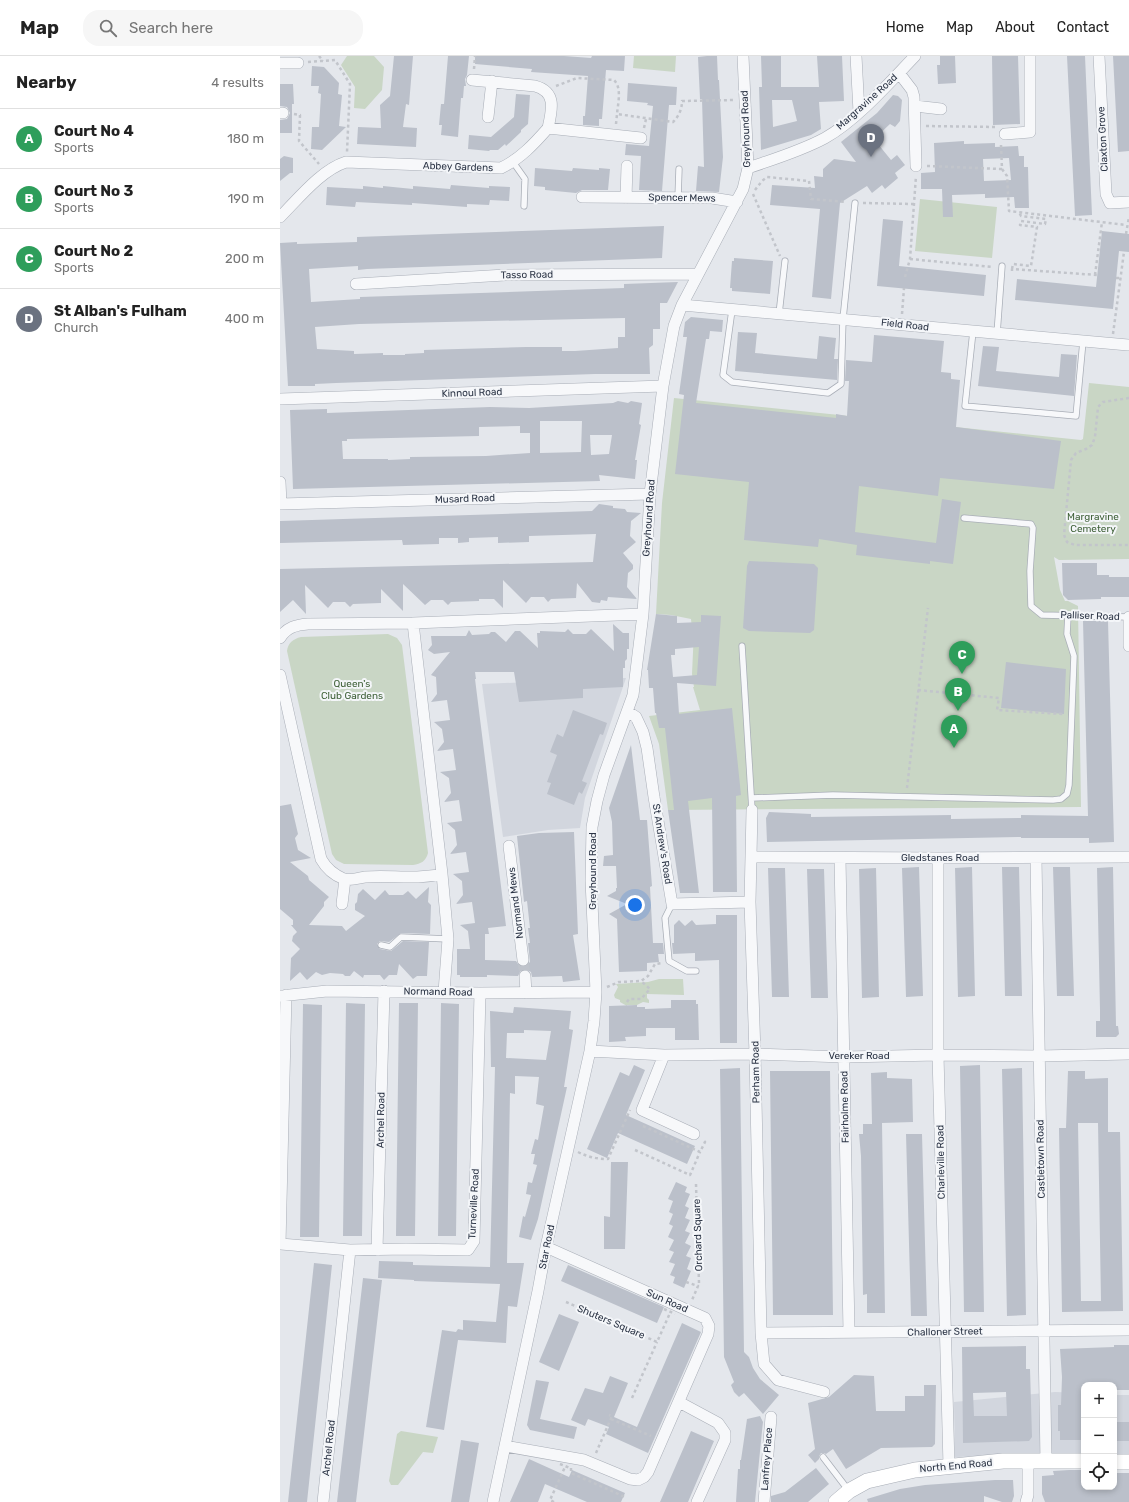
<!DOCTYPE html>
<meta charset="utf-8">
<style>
:root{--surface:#fff;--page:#f6f6f6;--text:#222;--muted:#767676;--line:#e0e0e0;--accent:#ea580c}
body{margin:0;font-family:Rubik,sans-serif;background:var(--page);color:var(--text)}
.controls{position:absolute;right:12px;bottom:12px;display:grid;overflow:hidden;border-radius:8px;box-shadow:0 2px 6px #0003}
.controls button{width:36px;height:36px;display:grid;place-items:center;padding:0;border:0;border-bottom:1px solid var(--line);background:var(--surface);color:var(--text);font:20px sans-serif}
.you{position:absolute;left:355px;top:849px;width:14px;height:14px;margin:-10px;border:3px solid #fff;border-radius:50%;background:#1a73e8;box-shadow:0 0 0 6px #1a73e833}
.badge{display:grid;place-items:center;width:26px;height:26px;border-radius:50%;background:var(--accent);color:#fff;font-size:13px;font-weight:700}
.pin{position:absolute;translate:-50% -33px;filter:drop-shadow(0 1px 2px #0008)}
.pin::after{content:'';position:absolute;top:21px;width:14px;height:12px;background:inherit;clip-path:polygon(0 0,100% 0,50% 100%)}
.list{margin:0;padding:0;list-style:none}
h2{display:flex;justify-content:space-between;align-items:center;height:52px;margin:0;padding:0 16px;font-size:17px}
h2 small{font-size:13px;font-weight:400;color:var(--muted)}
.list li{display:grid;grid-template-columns:26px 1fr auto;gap:12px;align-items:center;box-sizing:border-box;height:60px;padding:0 16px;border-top:1px solid var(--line)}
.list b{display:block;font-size:15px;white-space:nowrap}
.list p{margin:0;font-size:13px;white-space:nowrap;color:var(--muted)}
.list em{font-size:13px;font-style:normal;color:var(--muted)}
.icon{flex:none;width:22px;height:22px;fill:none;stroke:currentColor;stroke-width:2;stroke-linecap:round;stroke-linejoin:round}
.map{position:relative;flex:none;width:849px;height:1446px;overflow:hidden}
header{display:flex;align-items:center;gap:24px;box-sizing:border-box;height:56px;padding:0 20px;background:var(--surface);border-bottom:1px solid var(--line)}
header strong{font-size:19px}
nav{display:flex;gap:22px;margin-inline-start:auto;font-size:14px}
.search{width:280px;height:36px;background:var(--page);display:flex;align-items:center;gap:10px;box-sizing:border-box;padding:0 14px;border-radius:16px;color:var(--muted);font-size:15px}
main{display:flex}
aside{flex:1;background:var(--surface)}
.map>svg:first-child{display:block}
</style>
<header>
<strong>Map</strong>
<div class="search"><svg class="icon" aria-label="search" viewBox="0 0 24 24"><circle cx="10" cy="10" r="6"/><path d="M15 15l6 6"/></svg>Search here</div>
<nav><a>Home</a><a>Map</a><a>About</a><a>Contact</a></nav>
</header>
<main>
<aside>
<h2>Nearby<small>4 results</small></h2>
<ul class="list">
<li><span class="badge" style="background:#2e9e5b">A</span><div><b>Court No 4</b><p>Sports</p></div><em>180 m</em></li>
<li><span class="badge" style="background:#2e9e5b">B</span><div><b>Court No 3</b><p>Sports</p></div><em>190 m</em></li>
<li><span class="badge" style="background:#2e9e5b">C</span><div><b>Court No 2</b><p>Sports</p></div><em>200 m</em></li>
<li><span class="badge" style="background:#6b7280">D</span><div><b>St Alban's Fulham</b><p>Church</p></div><em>400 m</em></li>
</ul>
</aside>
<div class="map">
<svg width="849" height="1446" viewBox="0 0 849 1446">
<rect width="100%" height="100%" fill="#e4e7ec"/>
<path fill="#d2d6de" d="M343,622H346L305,742L300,772L268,774L223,781L202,628Z
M775,1336L804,1337V1397L675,1401L674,1346Z
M834,1339H849V1398H834Z"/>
<path fill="#c9d6c5" d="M67,0H94L104,11L102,34L85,53L74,52L75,31L61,9Z
M354,0H396L395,16L353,12Z
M640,143L717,151L712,202L635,195Z
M809,327L849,331V503L779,504L774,501L780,534L785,545H788L798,550L801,751L388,754L379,688L369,660L420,654L413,631H414L412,618L414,574H412L411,563L391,559L376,558L382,447L394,342L801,384L803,383Z
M108,578L117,582L122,589L148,797C146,805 141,808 133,809L64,808L56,804L52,798L7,595C8,587 13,583 21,581Z
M379,923H403L404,939L367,938V942L369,944V947L363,946L357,949H347V950L340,946V944L335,942L334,939L338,931L336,928L368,926Z
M121,1375L158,1381L153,1397L143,1396L118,1429H111L109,1425L117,1378Z"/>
<path fill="#bbc0ca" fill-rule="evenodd" d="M114,0H133L129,49L126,48L123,71L137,72L136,91L77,88L78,71L101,72L100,49L110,40Z
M168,0H189L187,19L185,23L186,30H184L183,42H181L178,81L161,79L162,69H159L161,48H164Z
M195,0H284L311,2L312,0H345L344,15L326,14L322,63H319V70L303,69V60H305L308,20L251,16L252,13L195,8Z
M427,0H437L438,24H439L443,101L439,136L416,135L418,110L424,111L422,43H420L418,1Z
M481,0H501V31H539L537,0H562L564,45L539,46L541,73L531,79L481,94L479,31H482ZM492,44H512L517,65L493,71Z
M660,0H675L676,27L658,28L657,9H660Z
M712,0H738L740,68L713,69Z
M787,0H805L812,159L795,160Z
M833,0H849V95L838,96Z
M32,10L44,11L59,27L58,38L62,39L59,70L66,71L42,94L31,93L32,71H39L41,38L38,37L39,30H31Z
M348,27L397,31L396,49H389L382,135L359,134L361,100L345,99L346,88L369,90L373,50L367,49L368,47L347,45Z
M0,28H13L14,48H12V77H0V64L7,63L10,57L7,51L0,50Z
M236,38L250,39L248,68L241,74V76L226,90L225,88L218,94H210L209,95L188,93L189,79L211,81L234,61Z
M613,39L618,40L622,44L620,65L615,71L610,68L594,83L611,104L617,99L625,109L615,117L618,122L605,133L602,129L592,137L587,130L560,147L551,243L532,241L540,153L490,149L492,129L535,132L534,120L543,121V113L554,103L576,106L561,86L597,57Z
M684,85V88L715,87V91L738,90L739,100H744V111H748L749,152H735L734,141L705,142V138L672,139L673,161H663L662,133H641V117L655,116L654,87ZM729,102L731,124L704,125L703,103Z
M4,100L13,102V117H10L0,125V103Z
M255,112L292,115L293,112L319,114V112L330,113L328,134H302L296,137L265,134V131L254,130Z
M171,129L209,132V130L230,131L229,145L210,144L209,149L187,148V151L132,147V149L76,146L75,151L46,149L47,131L83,133V130L103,132V130L133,133V130L170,133Z
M603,163L623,165L619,210L706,219L704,240L597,230Z
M384,170L382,202L87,213L78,214V210L29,213L31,246L80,243V241L344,232V228L398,226L387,247H380V273H373V289L369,292L370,318H315L56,327L35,328V330H8L0,187L17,186V188L77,186V181ZM345,262V281H338V292L295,295H282V291H246L144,294V297L125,298V299H103V297L74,298V295L37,293L35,271L79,268Z
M822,175L849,178V196L839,195L833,253L735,244L737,223L816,231Z
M454,202L493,205L490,238L452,235V232H450L452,205H454Z
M411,261L443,264L442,276L430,275L429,283H426L416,347L556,362V358L567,360L569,325H565L566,304L592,306L594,279L664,285L661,316L671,317V323L680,324L676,371L781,385L774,433L660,422L658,440L579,430L575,476L656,487L662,443L681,446L673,508L650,505V508L576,499L577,489L539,483L538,491L464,484L469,426L395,418L404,339L399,338L407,281H403L405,266Z
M458,276L477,277L475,297L537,303L539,280L556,282L554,303H558L557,324L455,315Z
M703,290L719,291L716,315L779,321L781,298L797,299L794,340L698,330Z
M338,345L348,347L351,345L362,347L359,368L361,369L355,404H357L355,423L319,419L320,425L13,433L10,354L47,353V357L210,351L249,352L333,347ZM260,365H302L301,396L260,397ZM240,370V377H250V397L206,400L130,401V403L108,404V403H63L62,385H67V383L199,380V371ZM310,379H332L329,398L311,399Z
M319,448L333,450V452L345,453L347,456L361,457L351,465L350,480L356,486L343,497L353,509V513L348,517L347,531L357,543L328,541L327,545L321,544L320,547L312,546L297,527L296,542L271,543L268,546L264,541H251L246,547L223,524V552L214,543H199V545L171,546L168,549L163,544H151L145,549L123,528V555L101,533V547L73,548L70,551L65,546H53L48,552L25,529L26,558L13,544L0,556V513L313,506L316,478L249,480V486L218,487V481L189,482V486L178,487V482H159V488L123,489L122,484L0,487V465L312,455Z
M469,505L534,508L538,512L534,574L530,577L469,575L463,572L467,510Z
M782,507H817V519H829V521H849V541H821V543L788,544L783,539Z
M376,558L397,560V567L421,566V559L441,560L436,630L397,627L399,658L452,652L461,739L456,740L457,836H433L432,742L408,745L419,837H400L388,754H394L385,672H379L376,657H375L373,632H369L368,614H367ZM419,591L417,619L393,621L391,599H395V593Z
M803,565H828L834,786L809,787V782H741V781L487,786L486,762L489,756L531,758V761L671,759V763L741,762V759L808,760Z
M333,568L343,577H349V593H347V603L345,605V612H343V631L303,633V642L239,646L234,616H195L196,623H195L226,870L208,872L209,878H205V904L236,905L238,908L243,911L247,909L250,906L248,887H250L248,872H250L247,845L244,846L237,780L259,777L294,776L298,878L293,879L300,924L283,926L282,920L252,921L251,916L245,913L241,914L238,920L207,919V921H180V919H177V893H190L188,875L180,869L195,867L192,846L176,848L183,839L182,825L173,818L189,816L186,796L170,798L177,789L176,782L175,774L167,767L182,765L179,744L164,746L171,737L170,730L169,722L160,716L176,714L173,693L157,695L164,686L162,673L154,666L170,664L167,644L151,646L157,638L156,621L151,619L170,596L154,598L148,594L152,589L151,580H186L189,574L192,579L209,578L211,576H215L226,586L235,575H240L258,592L257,577H260V575L285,576L288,573L293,578H306L311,573L334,595Z
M726,606L786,613L784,658L721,652Z
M293,654L327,667L323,679L320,678L302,725L307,727L302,738L299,736L294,749L267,738L271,727L267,726L277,699L270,696L277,678L283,681Z
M351,689L360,764H367L372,830L370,831L373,887H383L384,898H378L379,906L367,907V915L339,916L337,863L329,858L347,848L327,840L336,835V832H337L336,810H323L324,800L333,799L332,766L329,752Z
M11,748L18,778L15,782L18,794L31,802L10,806L28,820L29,824L49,841L44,846V850L29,869L62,870L66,875L85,860L75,854V848L77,846L78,838L83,833L95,844L105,834L109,839H123L128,835L136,843L149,831L148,846L151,849L150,878L121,877L109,886L100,885L97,888L100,893L111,895L123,885L149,886L147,920H137L133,923L119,908L117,919H109L104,924L100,919H84L83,922L74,915L70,920H65L63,918L50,917L42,919L36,916L27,924L20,916L10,925L11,902L20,893L12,885L13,880L17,876L11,869H13V864L0,853V750Z
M639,811L643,940L626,941L622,812Z
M692,811L695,940L678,941L675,812Z
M722,811H739L742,940H725Z
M773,811H790L794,940H777Z
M833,811L836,970H838L839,978L836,981H816V965H820V954L817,812Z
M488,812H505L509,941H492Z
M596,812L599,941L582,942L579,813Z
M527,813H544L548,942H531Z
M436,859H457V987H440L439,904L415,905V897L393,898L392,887H394V869L399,864L405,870L412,864L416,869L436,868Z
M391,944H416V948H418L419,984H395V972H366V980L345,981L346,985L329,986V950L357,949V951H365V953L391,952Z
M66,947L85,948L82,1180H63Z
M119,947H138L135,1180H116Z
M161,947L179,948L176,1180H158Z
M23,948L42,949L39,1181H20Z
M234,951L291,955L289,973L293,974L284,1031H287L258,1163L251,1184L239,1181L243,1160L245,1161L251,1139L246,1138L248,1126L252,1127L257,1109L253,1108L255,1098H251L255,1083L258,1084L264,1050L256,1048L259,1021L235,1020V1038L230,1037L227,1207H244L237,1251L228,1250L226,1287L178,1284L164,1374L146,1371L162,1274L176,1276L178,1273L183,1274V1264L216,1266L220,1228L134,1225V1224L98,1222L99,1205L133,1206V1209L210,1211L215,1011H211L210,955L233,957ZM244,974L271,975L266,1004L226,1002L227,977H244Z
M354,1009L365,1014L346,1059L415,1090L407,1108L338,1077L327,1102L307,1093L340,1016L349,1020Z
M700,1009L704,1256H684L680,1010Z
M460,1012L464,1296L469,1301L473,1312L480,1323L499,1339L483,1358L464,1337L459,1341L454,1336L451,1329L454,1326L444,1301L440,1013Z
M742,1012L746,1259L727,1260L722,1013Z
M490,1015H550L553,1259H493Z
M788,1015H805V1023L828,1022V1076H840L843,1255L782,1256L779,1072H786ZM798,1067H818L821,1245H801Z
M607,1016V1022L632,1023L633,1066L602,1067L605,1257H587V1238L583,1239L581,1100L579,1078H583V1068H592L591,1017Z
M626,1078H642L647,1260H631Z
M331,1106H348L345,1193H324V1160L330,1161Z
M396,1126L407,1131L405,1136L410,1138L405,1150L409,1152L405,1162L410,1164L405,1175L410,1177L405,1187L411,1190L406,1200L411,1202L407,1213L411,1215L404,1232L393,1227L395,1221L390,1219L395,1208L389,1206L394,1196L389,1194L394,1184L388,1181L393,1170L389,1168L393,1158L389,1156L393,1145L388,1143Z
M34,1207L52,1209L27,1446H8Z
M288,1209L384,1251L377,1267L281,1225Z
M83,1222L102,1224L76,1446H57Z
M279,1258L299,1266L279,1315L259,1306Z
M402,1267L421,1276L368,1397L326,1378L329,1371L308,1363L305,1370L291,1364L305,1332L323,1337L330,1320L348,1327L334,1361L357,1371Z
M834,1289H849V1334H834V1329H804V1335H801V1367H804V1384H780V1375H778V1349H781L782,1321L780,1293L834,1291Z
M746,1290V1313H750L752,1381L749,1385L683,1387L682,1291ZM726,1336L727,1360H694L693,1337Z
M574,1319L594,1320L596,1355H625V1340H644V1329H656L655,1388L652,1391L601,1392L566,1413L553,1393L546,1398L544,1397H541L539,1400V1403L535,1407L528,1399L535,1393L528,1347L549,1341Z
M256,1324L269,1326L260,1363L297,1371L294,1383L250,1374L247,1369Z
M480,1360L483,1366L482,1375L475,1446H456L458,1413H460V1404H461L467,1363Z
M836,1366H849V1385H834V1368H836Z
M411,1375L434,1385L408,1446H380Z
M181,1384L199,1387L189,1446H171Z
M249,1403L289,1421L292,1414L345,1437L341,1446H307L265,1428L258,1446H230Z
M536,1412L549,1428L528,1446H491V1440L505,1436Z
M789,1414H804V1431H834V1417H849V1446H765L762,1438V1420L774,1419L773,1415Z
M715,1424H733L734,1440L732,1446H722L704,1440V1446H588L587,1443L620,1433L645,1429Z"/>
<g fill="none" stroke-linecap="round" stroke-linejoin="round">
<path stroke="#bfc3cb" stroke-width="11" stroke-dasharray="11 5.5" stroke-linecap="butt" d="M243,904L245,920"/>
<g stroke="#a9aeb7" stroke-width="7">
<path id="service" d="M233,106L245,123L244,150
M398,142L399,113
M452,254L443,319L452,326L548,337L561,328L563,263L575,147
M499,258L505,205
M693,275L685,350L796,360L803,285
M717,278L722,210
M684,462L751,468L753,472L750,515L751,550L762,559L848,561
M462,590L472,754
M472,742L553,739L773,744L781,743L787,738L789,729L794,600L787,578L788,559
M392,848L385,862L389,905L407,915H416
M101,889L110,891L121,881L168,883
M543,1401L569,1435"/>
</g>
<g stroke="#a9aeb7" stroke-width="12">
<path id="minor" d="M576,0L579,56
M819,0L826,138L830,147L849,146
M0,7H18
M619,17L632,34L634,41L636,110
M192,24L255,30C277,36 272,54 268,72
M635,50L661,53
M0,57H3
M208,61L212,25
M725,78L750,76V0
M468,112C494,103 521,95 545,82C577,64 610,26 635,0
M302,141L432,142L457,146
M346,142L347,110
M0,161C19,142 41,114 66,106L221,112C240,103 254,88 268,72L361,82
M76,228L225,219L418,218
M402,249L848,289
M0,343L383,330
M0,426L1,448
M0,448L370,438
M849,561V590
M133,567L162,818
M0,582C7,571 16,569 28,568L133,567L363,558
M0,619L41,803C46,812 54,819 64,823C70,825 79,822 85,821C111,819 136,824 162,818L168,883L164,936
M348,656L356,661L363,676L367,692L374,741L392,848L470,846
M472,754L470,846L475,998L481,1277L484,1308L498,1324L544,1336
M229,790L243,904
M471,801L658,802L849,801
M560,802L569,1276
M658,802V999L669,1410
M756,802L766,1405
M62,848L65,823
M245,920L246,937
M0,940L47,935L200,937L316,936
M310,995L384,999L475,998L564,1001L658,999L760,1000L849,998
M384,999L362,1054L414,1078
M0,1188L6,939
M1,1188L70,1194L126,1193L188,1194L194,1185L200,937
M97,1194L104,935
M481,1277L849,1274
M399,1346L438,1367L445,1377V1384L417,1446
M225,1390L304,1404L350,1423L358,1424L364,1421L368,1416L428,1278L429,1270L425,1262L266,1191
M43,1446L70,1194
M213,1446L258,1235L266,1191L310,995L314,965L316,936L311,824L312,771L317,745L324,719L353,639L363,558L370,438L383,330L394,270L402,249L463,133L468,112L463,0
M484,1446L491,1361
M746,1446L748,1439V1405"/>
</g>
<g stroke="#a9aeb7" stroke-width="16">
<path id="secondary" d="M834,1406H849
M556,1446L569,1435L587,1425L635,1414L723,1405H804"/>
</g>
<path stroke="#c2c5cb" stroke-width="2.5" stroke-dasharray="3 3" stroke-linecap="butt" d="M39,0L43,5
M28,6L55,4L70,28L67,96
M194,13L195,0
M276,30L297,22L334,24C342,32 338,47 337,58
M14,58L20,59L19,85L39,108
M336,68L337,58L393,66C399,60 402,53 402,45L454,44
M646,70L715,71
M364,72L366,63
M721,89L722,113L727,120L729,155L846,169
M647,110L722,113
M475,134L482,125L487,121L529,125L531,143L566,146
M473,138L500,200
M583,147L634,148
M846,178L849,161
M630,203L713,211
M732,213L733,208L751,210L757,171L740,169L741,165L765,168L766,163L741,160L739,156
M732,215V213L817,219
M815,219L822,166
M625,221L630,203L636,120
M836,222H841
M622,258L624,232
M833,278L844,196
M849,342L823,346L818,351L815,381L812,389L806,393L796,397L791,404L784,479L787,486L795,489H849
M638,634L719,642L717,654L783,658
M627,732L648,552
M327,931L339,926L361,925L368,920L375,908L382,907
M347,946L349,943H361L370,933L361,925
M363,1070L420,1096L425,1086L423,1084
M355,1094L410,1119L420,1096
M298,1096C308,1101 317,1103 328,1103L350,1054
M416,1128L419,1227L418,1230
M406,1226L418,1230L412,1244
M286,1246L377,1286L390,1257
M352,1342L377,1286
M331,1363L371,1380
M316,1397L332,1360L329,1359
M291,1412V1417L345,1441
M274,1446L270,1444L285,1411"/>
<use href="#service" stroke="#f7f8fa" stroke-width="5.5"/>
<use href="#minor" stroke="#f7f8fa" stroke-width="11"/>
<use href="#secondary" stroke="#fff" stroke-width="15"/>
<path stroke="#c2c5cb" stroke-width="2.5" stroke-dasharray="3 3" stroke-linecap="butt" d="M384,1253L395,1258
M280,1408L290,1412"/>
</g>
<g text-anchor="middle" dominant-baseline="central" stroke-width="4" stroke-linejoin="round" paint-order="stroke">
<g font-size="10" fill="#2b3445" stroke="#f4f6f9">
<text transform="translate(587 46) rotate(-42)">Margravine Road</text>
<text transform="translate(466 73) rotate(-92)">Greyhound Road</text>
<text transform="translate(823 83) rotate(-93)">Claxton Grove</text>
<text transform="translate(178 111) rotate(2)">Abbey Gardens</text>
<text transform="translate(402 142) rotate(1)">Spencer Mews</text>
<text transform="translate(247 219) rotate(-1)">Tasso Road</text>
<text transform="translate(625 269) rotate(6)">Field Road</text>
<text transform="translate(192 337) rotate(-2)">Kinnoul Road</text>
<text transform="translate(185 443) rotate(-2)">Musard Road</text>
<text transform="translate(369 462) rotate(-86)">Greyhound Road</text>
<text transform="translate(810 560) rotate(2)">Palliser Road</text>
<text transform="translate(382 788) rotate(81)">St Andrew's Road</text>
<text x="660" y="802">Gledstanes Road</text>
<text transform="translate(313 815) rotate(-90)">Greyhound Road</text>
<text transform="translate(236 847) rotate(-97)">Normand Mews</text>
<text transform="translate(158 936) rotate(1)">Normand Road</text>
<text x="579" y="1000">Vereker Road</text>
<text transform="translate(476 1016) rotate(-91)">Perham Road</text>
<text transform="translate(565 1051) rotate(-91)">Fairholme Road</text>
<text transform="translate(101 1064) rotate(-89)">Archel Road</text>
<text transform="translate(761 1103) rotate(-91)">Castletown Road</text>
<text transform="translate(661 1106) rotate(-91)">Charleville Road</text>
<text transform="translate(194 1148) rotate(-87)">Turneville Road</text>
<text transform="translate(418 1179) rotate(-92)">Orchard Square</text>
<text transform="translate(267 1191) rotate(-79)">Star Road</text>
<text transform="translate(387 1245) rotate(24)">Sun Road</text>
<text transform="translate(331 1266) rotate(23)">Shuters Square</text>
<text transform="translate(665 1276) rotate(-1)">Challoner Street</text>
<text transform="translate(49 1392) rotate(-84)">Archel Road</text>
<text transform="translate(487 1403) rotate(-86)">Lanfrey Place</text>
<text transform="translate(676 1410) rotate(-5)">North End Road</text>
</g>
<g font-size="10" fill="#3f6138" stroke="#f4f6f9">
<text x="813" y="461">Margravine<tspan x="813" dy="12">Cemetery</tspan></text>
<text x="72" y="628">Queen's<tspan x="72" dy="12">Club Gardens</tspan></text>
</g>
</g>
</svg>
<div class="controls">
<button>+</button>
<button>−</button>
<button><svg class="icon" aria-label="locate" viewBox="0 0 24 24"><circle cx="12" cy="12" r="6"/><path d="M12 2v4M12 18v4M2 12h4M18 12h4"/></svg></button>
</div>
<div class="you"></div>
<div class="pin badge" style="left:674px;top:692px;background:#2e9e5b">A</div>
<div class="pin badge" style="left:678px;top:655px;background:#2e9e5b">B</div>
<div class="pin badge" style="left:682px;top:618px;background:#2e9e5b">C</div>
<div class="pin badge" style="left:591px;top:101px;background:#6b7280">D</div>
</div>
</main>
